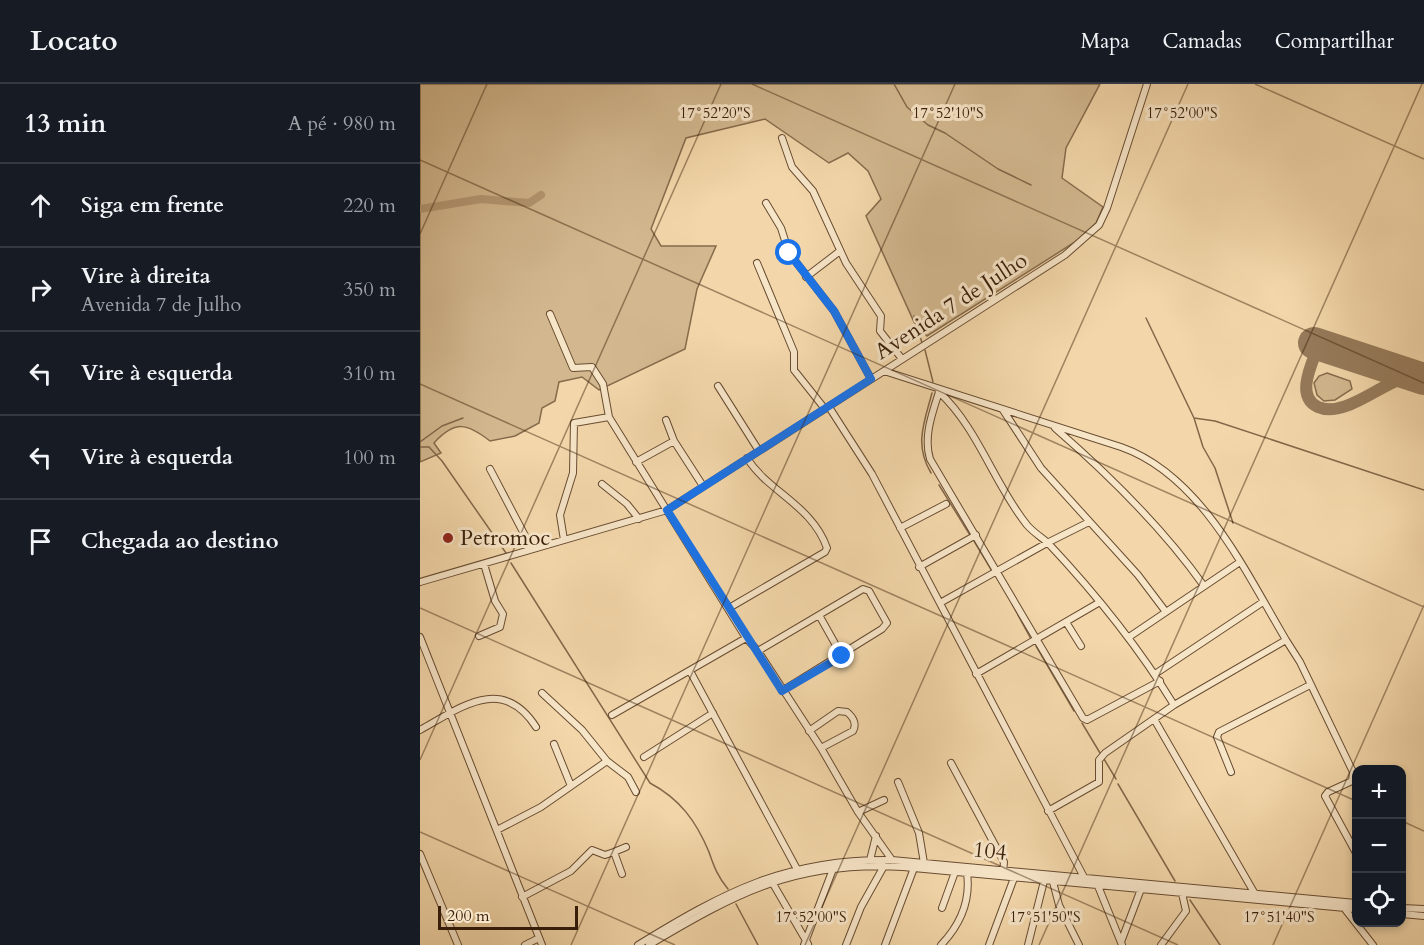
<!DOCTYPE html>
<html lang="pt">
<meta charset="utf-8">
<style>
:root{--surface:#171b24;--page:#20242c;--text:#f1f3f6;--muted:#9ea1a6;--line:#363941}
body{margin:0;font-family:Cardo,serif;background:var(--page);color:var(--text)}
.controls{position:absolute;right:18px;bottom:18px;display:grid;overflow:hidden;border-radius:12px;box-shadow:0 3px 9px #0003}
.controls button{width:54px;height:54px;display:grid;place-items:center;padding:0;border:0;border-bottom:2px solid var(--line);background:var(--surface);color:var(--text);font:30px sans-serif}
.scale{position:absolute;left:18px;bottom:15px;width:140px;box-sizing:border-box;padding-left:6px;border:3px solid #391e09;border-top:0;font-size:16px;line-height:21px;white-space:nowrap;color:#391e09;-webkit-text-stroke:4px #f7e5c8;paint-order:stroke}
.stop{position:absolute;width:18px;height:18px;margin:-14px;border:4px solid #1a73e8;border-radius:50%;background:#fff}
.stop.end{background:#1a73e8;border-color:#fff;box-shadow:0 2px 6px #0008}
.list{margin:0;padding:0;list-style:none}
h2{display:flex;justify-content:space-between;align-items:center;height:78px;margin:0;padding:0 24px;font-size:26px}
h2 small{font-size:20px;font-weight:400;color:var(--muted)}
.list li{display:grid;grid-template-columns:39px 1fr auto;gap:18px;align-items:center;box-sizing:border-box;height:84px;padding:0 24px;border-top:2px solid var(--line)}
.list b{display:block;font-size:22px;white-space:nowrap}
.list p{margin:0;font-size:20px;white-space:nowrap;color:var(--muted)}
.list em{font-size:20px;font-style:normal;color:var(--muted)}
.icon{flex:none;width:33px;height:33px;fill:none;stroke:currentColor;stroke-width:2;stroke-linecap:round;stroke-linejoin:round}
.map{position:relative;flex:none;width:1004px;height:861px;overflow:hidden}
header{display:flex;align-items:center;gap:36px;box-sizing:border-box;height:84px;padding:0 30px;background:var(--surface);border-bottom:2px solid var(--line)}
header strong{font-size:28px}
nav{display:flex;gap:33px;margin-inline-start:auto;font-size:21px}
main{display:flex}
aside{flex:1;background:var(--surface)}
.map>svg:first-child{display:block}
</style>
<header>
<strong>Locato</strong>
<nav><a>Mapa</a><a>Camadas</a><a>Compartilhar</a></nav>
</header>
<main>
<aside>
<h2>13 min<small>A pé · 980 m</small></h2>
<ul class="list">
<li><svg class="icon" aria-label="ahead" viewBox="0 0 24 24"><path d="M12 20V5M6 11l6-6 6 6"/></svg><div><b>Siga em frente</b></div><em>220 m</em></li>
<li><svg class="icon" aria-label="right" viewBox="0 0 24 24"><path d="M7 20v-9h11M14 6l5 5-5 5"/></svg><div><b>Vire à direita</b><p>Avenida 7 de Julho</p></div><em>350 m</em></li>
<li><svg class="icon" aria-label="left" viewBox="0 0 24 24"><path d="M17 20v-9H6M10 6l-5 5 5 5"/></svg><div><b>Vire à esquerda</b></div><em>310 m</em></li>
<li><svg class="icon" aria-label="left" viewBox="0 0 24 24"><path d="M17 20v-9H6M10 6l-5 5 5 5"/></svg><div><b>Vire à esquerda</b></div><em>100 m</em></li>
<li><svg class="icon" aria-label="arrive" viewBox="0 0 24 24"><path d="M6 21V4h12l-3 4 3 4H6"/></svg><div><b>Chegada ao destino</b></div></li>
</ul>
</aside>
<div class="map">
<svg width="1004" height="861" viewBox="0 0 1004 861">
<rect width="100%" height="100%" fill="#f3d7aa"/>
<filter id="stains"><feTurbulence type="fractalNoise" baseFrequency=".00333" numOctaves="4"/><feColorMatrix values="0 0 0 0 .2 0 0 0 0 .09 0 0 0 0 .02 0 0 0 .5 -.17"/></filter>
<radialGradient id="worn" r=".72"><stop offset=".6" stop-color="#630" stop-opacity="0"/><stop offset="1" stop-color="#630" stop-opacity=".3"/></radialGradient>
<path fill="#d3b88f" stroke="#866b4c" stroke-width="1.5" d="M0,0H680L646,64L642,94L683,123L676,139L655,158L507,252L494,238L446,132L461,115L448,87L428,69L409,79L345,35L266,54L231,145L241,162H296L277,205L265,265L179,306L162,293L139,298L135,317L122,324L119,339L95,352L70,357C47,339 35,336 14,359L21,369L0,378Z
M907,289L930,297L932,305L915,316L904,317L897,311L894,299L899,292Z"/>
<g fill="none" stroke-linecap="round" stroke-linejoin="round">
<path stroke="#836749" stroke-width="1.5" d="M474,0L487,23L508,41L525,49L578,85L611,101
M494,232L502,259
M726,234L774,334L783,363L795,384L813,439
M505,266L513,298
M774,334L795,337L1004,406
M0,358L22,342L43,334
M0,363H9L22,377L86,469
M511,389C494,361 504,339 512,309
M519,401L550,451
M554,457L572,487
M91,479L230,699C260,715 276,737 289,768C294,783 298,793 308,805
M592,520L611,555
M616,562L654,627
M662,639L680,669
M684,675L696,695
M698,700L755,797
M770,816L800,861
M316,820L338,861"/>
<path stroke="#b49873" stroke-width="8" d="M0,125L61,115L109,119L121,111"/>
<path stroke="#967a5a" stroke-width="12" d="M899,260C893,278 874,312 898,323C925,335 963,297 992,291"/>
<path stroke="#967a5a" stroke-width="32" d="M894,259L1004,295"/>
<g stroke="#684c31" stroke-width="8">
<path id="minor" d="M362,54L372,83L393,107L426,179L461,232L460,247L482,275
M346,119L361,144L369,169L414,227L451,295
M337,179L374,268V286L405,325
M386,193L420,167
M130,230L153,284L172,283L183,300L189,333L326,554L192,631
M464,287L701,363C781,391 825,487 866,556L754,621L685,669L679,676V698L628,727
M298,302L339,367
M520,305C513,327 503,352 510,375L663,634L667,636L740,597
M519,308C558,344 574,400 607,441C613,448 621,453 628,459C675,509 718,562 754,621
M409,323L452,390L666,797
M583,326L621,384L718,491L746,528
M246,336L254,357L283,402
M635,344C689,391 743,444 784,502
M216,378L254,357
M70,385L112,465
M182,400L207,420L219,435
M480,444L526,420
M144,456L140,431L153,389L154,339L189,333
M499,483L556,451
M0,498L247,426L645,171L679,141L687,124L727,0
M520,519L627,459L669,438
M309,524L405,468L407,464C392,421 348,408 327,374
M399,531L422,572
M646,538L661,562
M59,552L80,543L83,530L75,517L64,480
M0,553L122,861
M709,553L820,478
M326,554L338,567L401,664L438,728L472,776
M866,556L880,578L933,688L932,697L908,708L905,712L936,769
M338,567L443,505L449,507L467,539L462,545L362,607
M270,587L378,787
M556,590L680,518
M735,590L843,518
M122,609L162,646L187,677
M734,635L835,810
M0,646C40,624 82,590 116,643
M389,647L418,627L427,628C433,633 437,640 433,647L401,664
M134,660L151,702
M224,673L293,629
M531,679L584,778L583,788
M811,688L797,653L799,648L890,601
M478,698L499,749L504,779
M438,728L464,716
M77,746L121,723L187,677L208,693L216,708
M194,768L206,763
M0,770L38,861
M450,776L456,752
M352,798L388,860
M633,798L639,821L659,861
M678,802L702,861
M102,813L151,787L172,766L185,771L194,768L202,790
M522,824L535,788
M924,824L953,861
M982,824L1004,825
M982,830L1004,832
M701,858L721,805
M105,861L119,854
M218,861C304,808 368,774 472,776L936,819
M229,861C318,808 376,777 483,783L936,825
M384,861L413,785
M426,861L441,823L464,782
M465,861L494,784
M521,861C540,841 551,818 547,789
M569,861L594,794
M608,861L624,797
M741,861L766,827L761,805"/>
</g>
<use href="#minor" stroke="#f7e5c8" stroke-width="6"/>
</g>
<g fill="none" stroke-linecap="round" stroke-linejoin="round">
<path stroke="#1a73e8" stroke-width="8" d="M369,169L414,227L451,295L247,426L362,607L422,572"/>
</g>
<path fill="none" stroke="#391e09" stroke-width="1.5" stroke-opacity="0.45" d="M332,0L1004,299M835,0L1004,75M0,76L1004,523M0,150L67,0M0,300L936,717M0,524L758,861M0,676L301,0M982,737L1004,747M0,748L255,861M151,861L535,0M385,861L768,0M619,861L1002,0M853,861L1004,521"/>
<circle fill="#8f2418" stroke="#f7e5c8" stroke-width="2" cx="28" cy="454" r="6"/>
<g text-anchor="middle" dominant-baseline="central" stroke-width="6" stroke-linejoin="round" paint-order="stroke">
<g font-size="22" fill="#391e09" stroke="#f7e5c8">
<text transform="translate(531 222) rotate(-33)">Avenida 7 de Julho</text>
<text transform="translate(570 767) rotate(6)">104</text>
</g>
<g font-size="22" fill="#391e09" stroke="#f7e5c8" text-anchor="start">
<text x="40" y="454">Petromoc</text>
</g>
</g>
<g font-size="15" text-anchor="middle" fill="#391e09" stroke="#f7e5c8" stroke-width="6" stroke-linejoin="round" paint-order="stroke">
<text x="295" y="34">17°52'20"S</text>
<text x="528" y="34">17°52'10"S</text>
<text x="762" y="34">17°52'00"S</text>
<text x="391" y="838">17°52'00"S</text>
<text x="625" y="838">17°51'50"S</text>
<text x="859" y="838">17°51'40"S</text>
</g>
<rect width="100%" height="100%" filter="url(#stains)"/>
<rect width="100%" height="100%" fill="url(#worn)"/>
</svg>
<div class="controls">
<button>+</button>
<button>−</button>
<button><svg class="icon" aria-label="locate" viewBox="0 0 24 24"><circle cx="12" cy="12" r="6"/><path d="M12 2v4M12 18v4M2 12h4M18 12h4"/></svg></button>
</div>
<div class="scale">200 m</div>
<div class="stop" style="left:369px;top:169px"></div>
<div class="stop end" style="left:422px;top:572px"></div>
</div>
</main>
